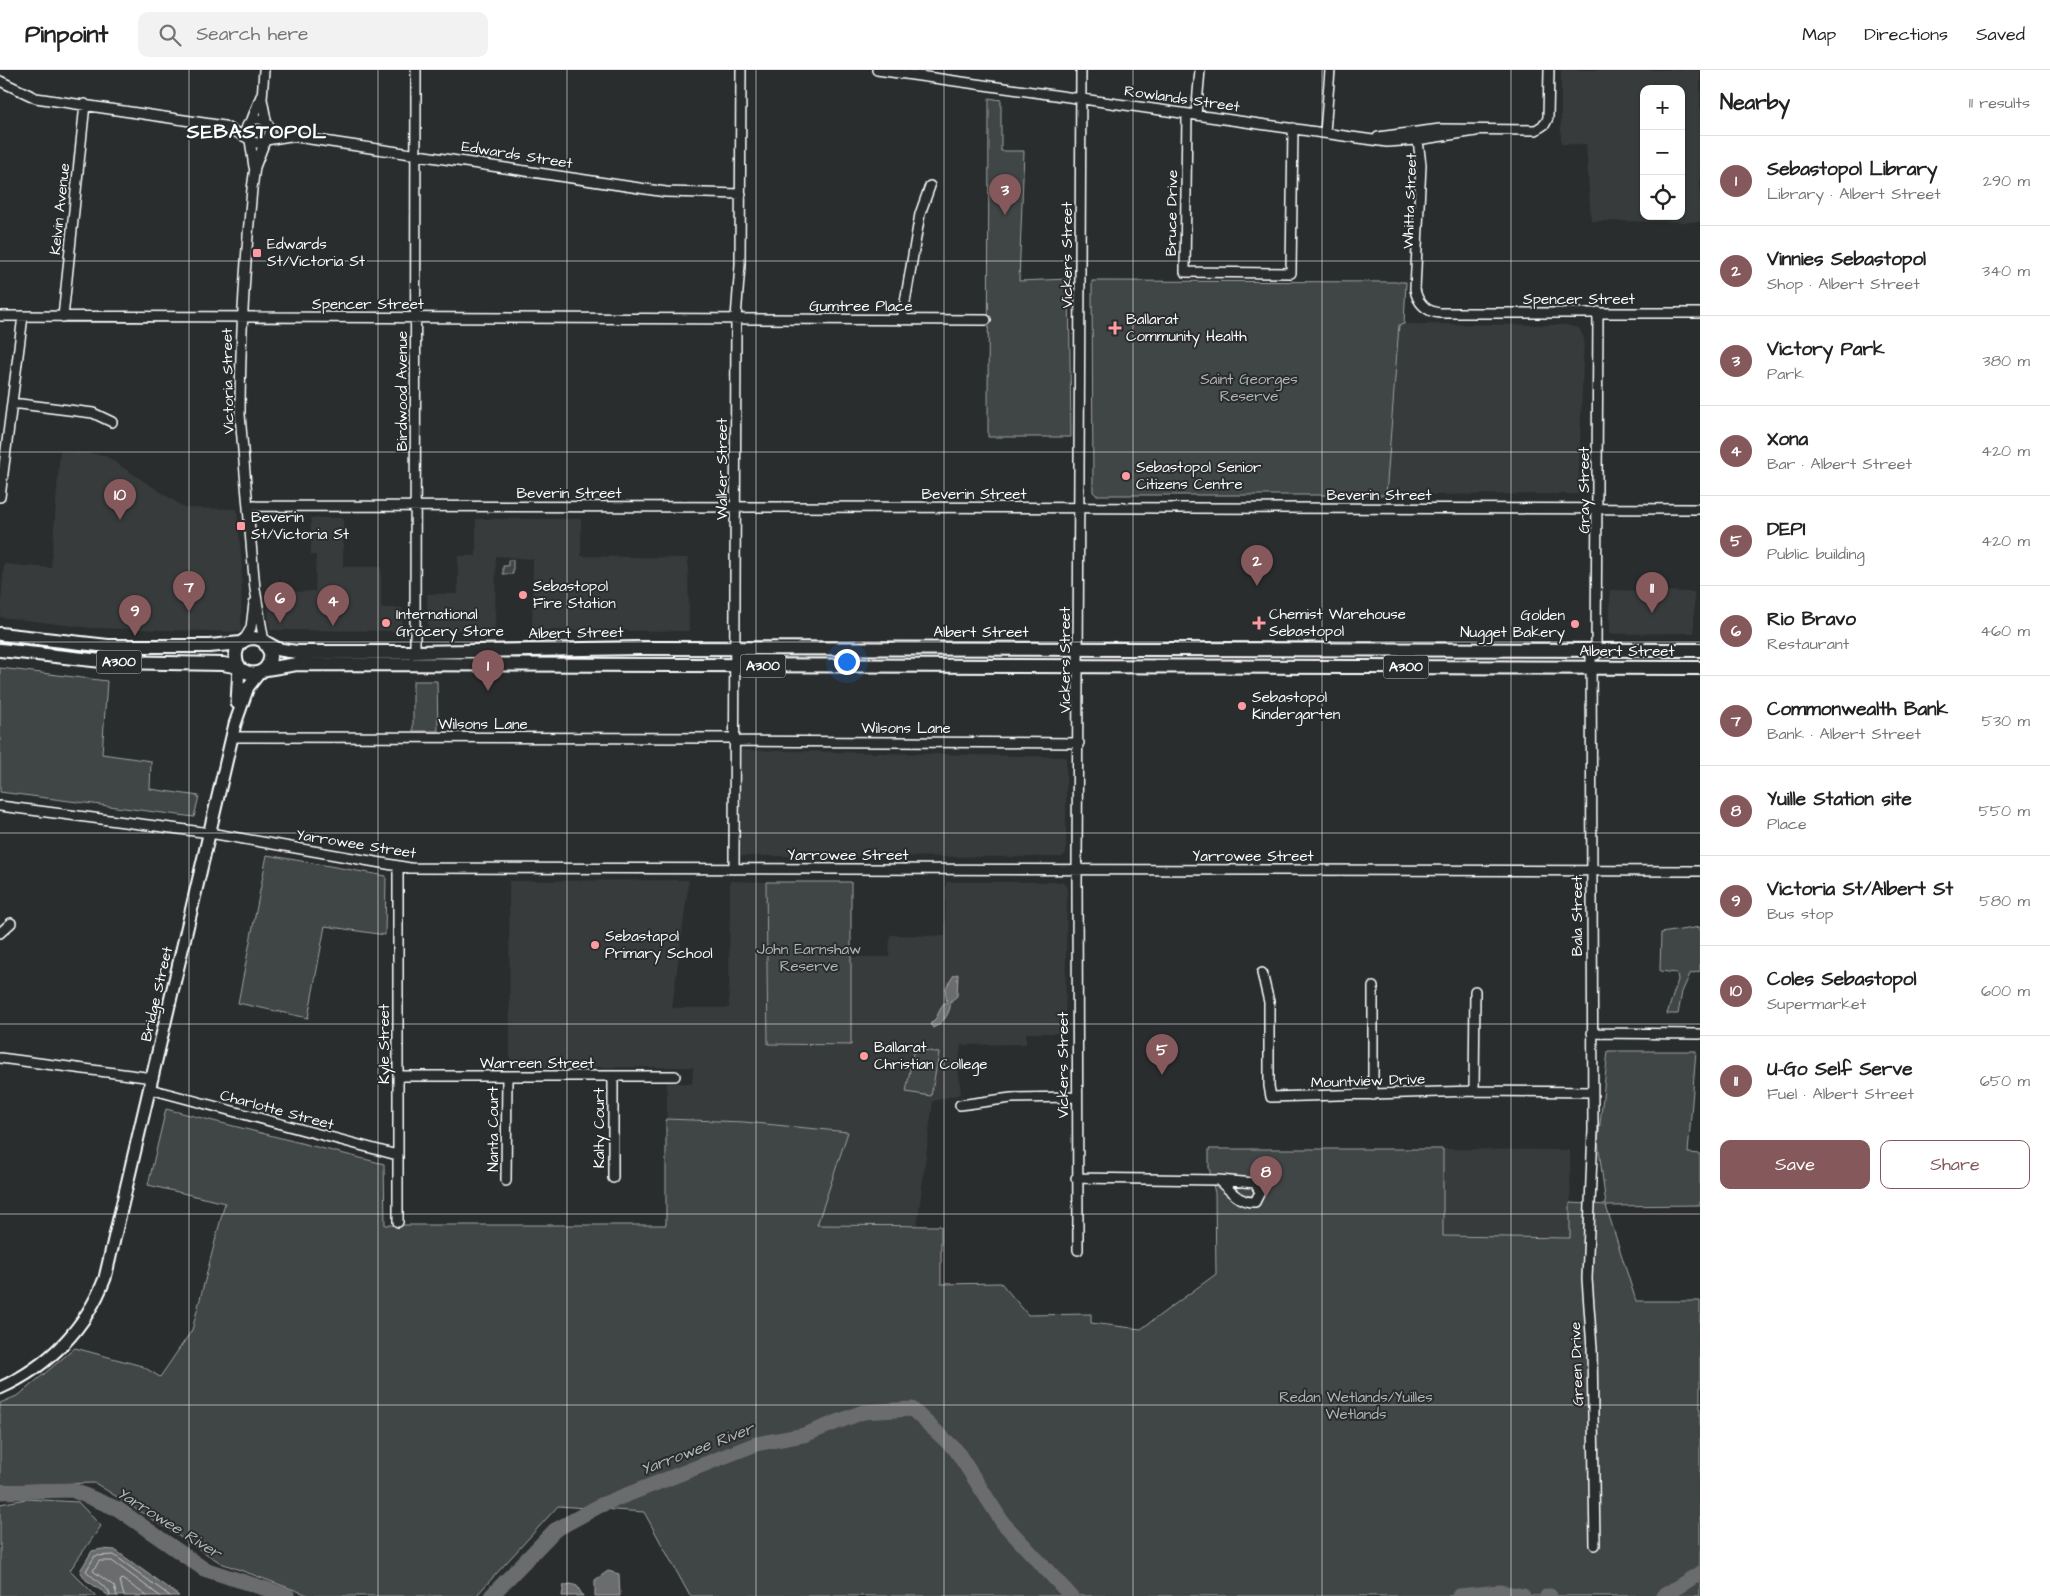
<!DOCTYPE html>
<meta charset="utf-8">
<style>
:root{--surface:#fff;--page:#f2f2f2;--text:#222;--muted:#767676;--line:#e0e0e0;--accent:#85585c}
body{margin:0;font-family:"Architects Daughter",sans-serif;background:var(--page);color:var(--text)}
.controls{position:absolute;right:15px;top:15px;display:grid;overflow:hidden;border-radius:10px;box-shadow:0 1px 4px #0004}
.controls button{width:45px;height:45px;display:grid;place-items:center;padding:0;border:0;border-bottom:1px solid var(--line);background:var(--surface);color:var(--text);font:25px sans-serif}
.you{position:absolute;left:846px;top:591px;width:18px;height:18px;margin:-12px;border:4px solid #fff;border-radius:50%;background:#1a73e8;box-shadow:0 0 0 8px #1a73e833}
.badge{display:grid;place-items:center;width:32px;height:32px;border-radius:50%;background:var(--accent);color:#fff;font-size:16px;font-weight:700}
.pin{position:absolute;translate:-50% -41px;filter:drop-shadow(0 1px 2px #0008)}
.pin::after{content:'';position:absolute;top:26px;width:18px;height:15px;background:inherit;clip-path:polygon(0 0,100% 0,50% 100%)}
.list{margin:0;padding:0;list-style:none}
h2{display:flex;justify-content:space-between;align-items:center;height:65px;margin:0;padding:0 20px;font-size:21px}
h2 small{font-size:16px;font-weight:400;color:var(--muted)}
.list li{display:grid;grid-template-columns:32px 1fr auto;gap:15px;align-items:center;box-sizing:border-box;height:90px;padding:0 20px;border-top:1px solid var(--line)}
.list b{display:block;font-size:19px;white-space:nowrap}
.list p{margin:0;font-size:16px;white-space:nowrap;color:var(--muted)}
.list em{font-size:16px;font-style:normal;color:var(--muted)}
.actions{display:flex;gap:10px;padding:15px 20px}
.actions a{flex:1;padding:11px 0;border:1px solid var(--accent);border-radius:10px;text-align:center;font-size:18px;color:var(--accent)}
.actions .main{background:var(--accent);color:#fff}
.icon{flex:none;width:28px;height:28px;fill:none;stroke:currentColor;stroke-width:2;stroke-linecap:round;stroke-linejoin:round}
.map{position:relative;flex:none;width:1700px;height:1526px;overflow:hidden}
header{display:flex;align-items:center;gap:30px;box-sizing:border-box;height:70px;padding:0 25px;background:var(--surface);border-bottom:1px solid var(--line)}
header strong{font-size:24px}
nav{display:flex;gap:28px;margin-inline-start:auto;font-size:18px}
.search{width:350px;height:45px;background:var(--page);display:flex;align-items:center;gap:12px;box-sizing:border-box;padding:0 18px;border-radius:10px;color:var(--muted);font-size:19px}
main{display:flex}
aside{flex:1;background:var(--surface)}
.map>svg:first-child{display:block}
</style>
<header>
<strong>Pinpoint</strong>
<div class="search"><svg class="icon" aria-label="search" viewBox="0 0 24 24"><circle cx="10" cy="10" r="6"/><path d="M15 15l6 6"/></svg>Search here</div>
<nav><a>Map</a><a>Directions</a><a>Saved</a></nav>
</header>
<main>
<div class="map">
<svg width="1700" height="1526" viewBox="0 0 1700 1526">
<rect width="100%" height="100%" fill="#2a2d2e"/>
<filter id="ink" filterUnits="userSpaceOnUse"><feTurbulence type="fractalNoise" baseFrequency=".02" numOctaves="2"/><feDisplacementMap in="SourceGraphic" scale="10" xChannelSelector="R" yChannelSelector="G"/><feConvolveMatrix kernelMatrix="1 2 1 2 8 2 1 2 1" color-interpolation-filters="sRGB"/></filter>
<g filter="url(#ink)">
<path fill="#373a3b" fill-rule="evenodd" d="M1561,0H1700V152L1591,151L1586,74H1561ZM1644,19H1681V146H1644Z
M1399,254L1565,255L1579,258L1584,268L1578,424L1386,425Z
M60,381L104,385L185,438L237,439L242,496L241,562L91,558L0,547L4,494L51,498Z
M311,448H343V497H381V538H402V561L270,560L267,523L315,521L316,485H311Z
M476,449H581V486L688,488L689,561L532,560L533,489L496,486L495,560H428L427,524H458V486H476Z
M1610,520L1694,522V563L1610,564Z
M741,680L1066,687V783L1062,787L741,786Z
M689,810L672,938H729L730,811L766,812L768,974L851,975V887H889L890,865L945,866L946,812H1062L1067,817L1065,963H1026V974L961,975L958,997L961,1024L933,1031L917,1156L666,1155L667,1012L692,1014L693,997H510L509,811Z
M1443,1079L1570,1080L1571,1168L1442,1167Z"/>
<path fill="#414445" stroke="#a0a2a2" d="M989,28L1001,30V81H1024L1019,211L1069,209L1071,367H988Z
M1092,211L1406,212L1404,254L1399,255L1386,425H1096L1093,422Z
M508,490H513V504H503V496H508Z
M0,598L107,611L102,684L151,691L150,719L199,726L194,747L0,722Z
M413,611H437L438,661H413Z
M267,785L386,806L385,865L325,856L308,948L238,933Z
M766,812H851V975L768,974Z
M1700,857V901L1690,904L1682,922L1678,944H1667L1678,910L1677,903L1660,901L1661,863Z
M914,978L939,983L931,1026L906,1022Z
M1608,981H1696L1688,1083L1700,1084V1135L1606,1136L1636,1231H1700V1526H690L644,1442L558,1436L476,1526H311L221,1493L95,1413L0,1415V1333L19,1325L75,1278L142,1296L160,1307L192,1260L225,1133L148,1115L166,1039L384,1094L385,1155H666V1049L744,1052L848,1062L817,1155L941,1156V1214L1001,1213L1028,1245L1091,1244V1253L1141,1259L1216,1204L1215,1123L1209,1098V1079H1443V1166L1570,1168V1133L1606,1135L1598,1072Z
M26,1429L78,1432L101,1456L70,1500L96,1526H0V1434Z"/>
<path fill="#6a6c6d" stroke="#a6a7a7" d="M958,904L957,926L951,931C950,944 944,952 933,958L930,954L936,948L943,934L947,932C944,918 945,919 954,905Z
M102,1479L115,1480L179,1526H109L86,1510L80,1501L92,1481Z
M608,1501L619,1504L620,1526H595V1510Z
M571,1514L577,1516L583,1526H562L564,1515Z"/>
<g fill="none" stroke-linecap="round" stroke-linejoin="round">
<path stroke="#c3c4c5" stroke-width="1" d="M110,1526L109,1521L86,1501L95,1486L114,1485L170,1526
M117,1526L114,1516L93,1501L99,1491H112L160,1526
M124,1526L120,1511L122,1509L147,1526"/>
<path stroke="#6a6c6d" stroke-width="15" d="M0,1422L72,1420L118,1439L204,1499L288,1526
M491,1526L555,1460L601,1435L756,1374L804,1365L863,1342L912,1339L956,1380L1003,1453L1071,1526
M1459,1526L1499,1522L1523,1526
M1547,1526H1550
M1663,1526L1700,1503"/>
<g stroke="#fff" stroke-width="12">
<path id="minor" d="M264,0L262,29L267,55
M877,0L1387,72L1417,70L1476,61
M0,11L36,28L224,56L249,69
M1187,44L1185,202L1291,203L1293,58
M1196,45L1200,0
M246 61a12 12 0 1 1 24 0a12 12 0 1 1-24 0Z
M251,52L261,26
M1325,62L1330,0
M1417,62L1421,95L1415,219C1417,232 1426,242 1440,243H1700
M1378,67L1440,59L1536,60L1545,54L1548,48L1549,0
M250,70L254,97
M266,70L290,66L666,122L741,124
M0,246L986,250
M63,247L85,34
M902,250L920,144L930,116
M12,333L93,343L112,352
M0,427L23,246
M248,436L1700,439
M244,570L251,558L254,533
M264,572L255,519L240,345C240,269 245,194 252,119L255,97L265,71
M1591,580L1593,1060L1587,1209L1592,1278L1595,1475
M415,582L416,0
M1596,585L1598,242
M232,667L734,668
M734,671L1079,673
M0,736L210,763L410,798L1700,801
M734,799L736,248L740,195L741,0
M0,863L11,853
M1262,903L1269,932V1016L1271,1027L1474,1021L1592,1022
M1373,917V1025
M1592,963L1700,964
M0,988L153,1008
M398,1006H675
M613,1007V1108
M150,1019L397,1085
M1474,1021L1475,921
M960,1035L1011,1028L1076,1027
M1076,1108L1218,1110L1255,1113L1260,1122L1255,1132C1239,1133 1230,1120 1218,1110
M506,1111L507,1007
M398,1152V797
M1078,1180L1077,799L1081,0"/>
</g>
<g stroke="#fff" stroke-width="15">
<path id="major" d="M237,633L239,597
M0,1318C49,1296 86,1258 105,1208L235,654L248,617L259,603"/>
</g>
<g stroke="#fff" stroke-width="16">
<path id="highway" d="M0,564L108,576H209L241,573
M264,572L270,582C272,599 257,609 242,600C231,589 235,569 253,568C262,568 270,576 278,579C285,581 291,581 298,582H415L639,578L1700,580
M0,580L111,592L223,594L239,597
M266,599L297,594L1700,598"/>
</g>
<use href="#minor" stroke="#2a2d2e" stroke-width="9"/>
<use href="#major" stroke="#2a2d2e" stroke-width="11"/>
<use href="#highway" stroke="#2a2d2e" stroke-width="12"/>
</g>
</g>
<path fill="none" stroke="#fff" stroke-width="1" stroke-opacity="0.55" d="M189,0V1526M378,0V1526M567,0V1526M756,0V1526M944,0V1526M1133,0V1526M1322,0V1526M1511,0V1526M0,191H1700M0,382H1700M0,572H1700M0,763H1700M0,954H1700M0,1144H1700M0,1335H1700"/>
<g fill="#ff9aa2" stroke="#2a2d2e" stroke-width="2">
<rect x="252" y="178" width="10" height="10" rx="2.5"/>
<path d="M1112.5 250.5h5v5h5v5h-5v5h-5v-5h-5v-5h5z"/>
<circle cx="1126" cy="406" r="5"/>
<rect x="236" y="451" width="10" height="10" rx="2.5"/>
<circle cx="523" cy="525" r="5"/>
<circle cx="386" cy="553" r="5"/>
<path d="M1256.5 545.5h5v5h5v5h-5v5h-5v-5h-5v-5h5z"/>
<circle cx="1575" cy="554" r="5"/>
<circle cx="1242" cy="636" r="5"/>
<circle cx="595" cy="875" r="5"/>
<circle cx="864" cy="986" r="5"/>
</g>
<g text-anchor="middle" dominant-baseline="central" stroke-width="4" stroke-linejoin="round" paint-order="stroke">
<g fill="#2a2d2e" stroke="#bfc0c0" stroke-width="1">
<rect x="96.5" y="580.5" width="45" height="23" rx="4"/>
<rect x="740.5" y="584.5" width="45" height="23" rx="4"/>
<rect x="1383.5" y="585.5" width="45" height="23" rx="4"/>
</g>
<g font-size="14" font-weight="bold" fill="#fff">
<text x="119" y="592">A300</text>
<text x="763" y="596">A300</text>
<text x="1406" y="597">A300</text>
</g>
<g font-size="15" fill="#fff" stroke="#2a2d2e">
<text transform="translate(1182 29) rotate(8)">Rowlands Street</text>
<text transform="translate(517 85) rotate(9)">Edwards Street</text>
<text transform="translate(1410 131) rotate(-88)">Whitta Street</text>
<text transform="translate(60 139) rotate(-84)">Kelvin Avenue</text>
<text transform="translate(1172 143) rotate(-89)">Bruce Drive</text>
<text transform="translate(1067 185) rotate(-90)">Vickers Street</text>
<text x="1579" y="229">Spencer Street</text>
<text x="368" y="234">Spencer Street</text>
<text x="861" y="236">Gumtree Place</text>
<text transform="translate(228 311) rotate(-91)">Victoria Street</text>
<text transform="translate(402 321) rotate(-90)">Birdwood Avenue</text>
<text transform="translate(722 399) rotate(-90)">Walker Street</text>
<text transform="translate(1584 420) rotate(-90)">Gray Street</text>
<text x="569" y="423">Beverin Street</text>
<text x="974" y="424">Beverin Street</text>
<text x="1379" y="425">Beverin Street</text>
<text x="981" y="562">Albert Street</text>
<text transform="translate(576 563) rotate(-1)">Albert Street</text>
<text x="1627" y="581">Albert Street</text>
<text transform="translate(1065 590) rotate(-90)">Vickers Street</text>
<text x="483" y="654">Wilsons Lane</text>
<text x="906" y="658">Wilsons Lane</text>
<text transform="translate(356 774) rotate(9)">Yarrowee Street</text>
<text x="848" y="785">Yarrowee Street</text>
<text x="1253" y="786">Yarrowee Street</text>
<text transform="translate(1577 846) rotate(-90)">Bala Street</text>
<text transform="translate(157 924) rotate(-77)">Bridge Street</text>
<text transform="translate(384 974) rotate(-90)">Kyle Street</text>
<text x="537" y="993">Warreen Street</text>
<text transform="translate(1063 995) rotate(-90)">Vickers Street</text>
<text transform="translate(1368 1011) rotate(-2)">Mountview Drive</text>
<text transform="translate(277 1040) rotate(15)">Charlotte Street</text>
<text transform="translate(599 1058) rotate(-90)">Kalty Court</text>
<text transform="translate(493 1059) rotate(-90)">Nanta Court</text>
<text transform="translate(1577 1294) rotate(-92)">Green Drive</text>
</g>
<g font-size="15" fill="#fff" stroke="#2a2d2e" text-anchor="start">
<text x="267" y="174">Edwards<tspan x="267" dy="17">St/Victoria St</tspan></text>
<text x="1126" y="249">Ballarat<tspan x="1126" dy="17">Community Health</tspan></text>
<text x="1136" y="397">Sebastopol Senior<tspan x="1136" dy="17">Citizens Centre</tspan></text>
<text x="251" y="447">Beverin<tspan x="251" dy="17">St/Victoria St</tspan></text>
<text x="533" y="516">Sebastopol<tspan x="533" dy="17">Fire Station</tspan></text>
<text x="396" y="544">International<tspan x="396" dy="17">Grocery Store</tspan></text>
<text x="1269" y="544">Chemist Warehouse<tspan x="1269" dy="17">Sebastopol</tspan></text>
<text x="1565" y="545" text-anchor="end">Golden<tspan x="1565" dy="17">Nugget Bakery</tspan></text>
<text x="1252" y="627">Sebastopol<tspan x="1252" dy="17">Kindergarten</tspan></text>
<text x="605" y="866">Sebastapol<tspan x="605" dy="17">Primary School</tspan></text>
<text x="874" y="977">Ballarat<tspan x="874" dy="17">Christian College</tspan></text>
</g>
<g font-size="15" fill="#b3b4b5" stroke="#2a2d2e">
<text x="1249" y="309">Saint Georges<tspan x="1249" dy="17">Reserve</tspan></text>
<text x="809" y="879">John Earnshaw<tspan x="809" dy="17">Reserve</tspan></text>
<text x="1356" y="1327">Redan Wetlands/Yuilles<tspan x="1356" dy="17">Wetlands</tspan></text>
</g>
<g font-size="16" font-style="italic" fill="#b4b6b6" stroke="#2a2d2e">
<text transform="translate(697 1379) rotate(-21)">Yarrowee River</text>
<text transform="translate(169 1453) rotate(32)">Yarrowee River</text>
</g>
<g font-size="20" font-weight="bold" letter-spacing="1" fill="#fff" stroke="#2a2d2e">
<text x="257" y="62">SEBASTOPOL</text>
</g>
</g>
</svg>
<div class="controls">
<button>+</button>
<button>−</button>
<button><svg class="icon" aria-label="locate" viewBox="0 0 24 24"><circle cx="12" cy="12" r="6"/><path d="M12 2v4M12 18v4M2 12h4M18 12h4"/></svg></button>
</div>
<div class="you"></div>
<div class="pin badge" style="left:488px;top:621px">1</div>
<div class="pin badge" style="left:1257px;top:516px">2</div>
<div class="pin badge" style="left:1005px;top:145px">3</div>
<div class="pin badge" style="left:333px;top:556px">4</div>
<div class="pin badge" style="left:1162px;top:1005px">5</div>
<div class="pin badge" style="left:280px;top:553px">6</div>
<div class="pin badge" style="left:189px;top:542px">7</div>
<div class="pin badge" style="left:1266px;top:1127px">8</div>
<div class="pin badge" style="left:135px;top:566px">9</div>
<div class="pin badge" style="left:120px;top:450px">10</div>
<div class="pin badge" style="left:1652px;top:543px">11</div>
</div>
<aside>
<h2>Nearby<small>11 results</small></h2>
<ul class="list">
<li><span class="badge">1</span><div><b>Sebastopol Library</b><p>Library · Albert Street</p></div><em>290 m</em></li>
<li><span class="badge">2</span><div><b>Vinnies Sebastopol</b><p>Shop · Albert Street</p></div><em>340 m</em></li>
<li><span class="badge">3</span><div><b>Victory Park</b><p>Park</p></div><em>380 m</em></li>
<li><span class="badge">4</span><div><b>Xona</b><p>Bar · Albert Street</p></div><em>420 m</em></li>
<li><span class="badge">5</span><div><b>DEPI</b><p>Public building</p></div><em>420 m</em></li>
<li><span class="badge">6</span><div><b>Rio Bravo</b><p>Restaurant</p></div><em>460 m</em></li>
<li><span class="badge">7</span><div><b>Commonwealth Bank</b><p>Bank · Albert Street</p></div><em>530 m</em></li>
<li><span class="badge">8</span><div><b>Yuille Station site</b><p>Place</p></div><em>550 m</em></li>
<li><span class="badge">9</span><div><b>Victoria St/Albert St</b><p>Bus stop</p></div><em>580 m</em></li>
<li><span class="badge">10</span><div><b>Coles Sebastopol</b><p>Supermarket</p></div><em>600 m</em></li>
<li><span class="badge">11</span><div><b>U-Go Self Serve</b><p>Fuel · Albert Street</p></div><em>650 m</em></li>
</ul>
<div class="actions"><a class="main">Save</a><a>Share</a></div>
</aside>
</main>
